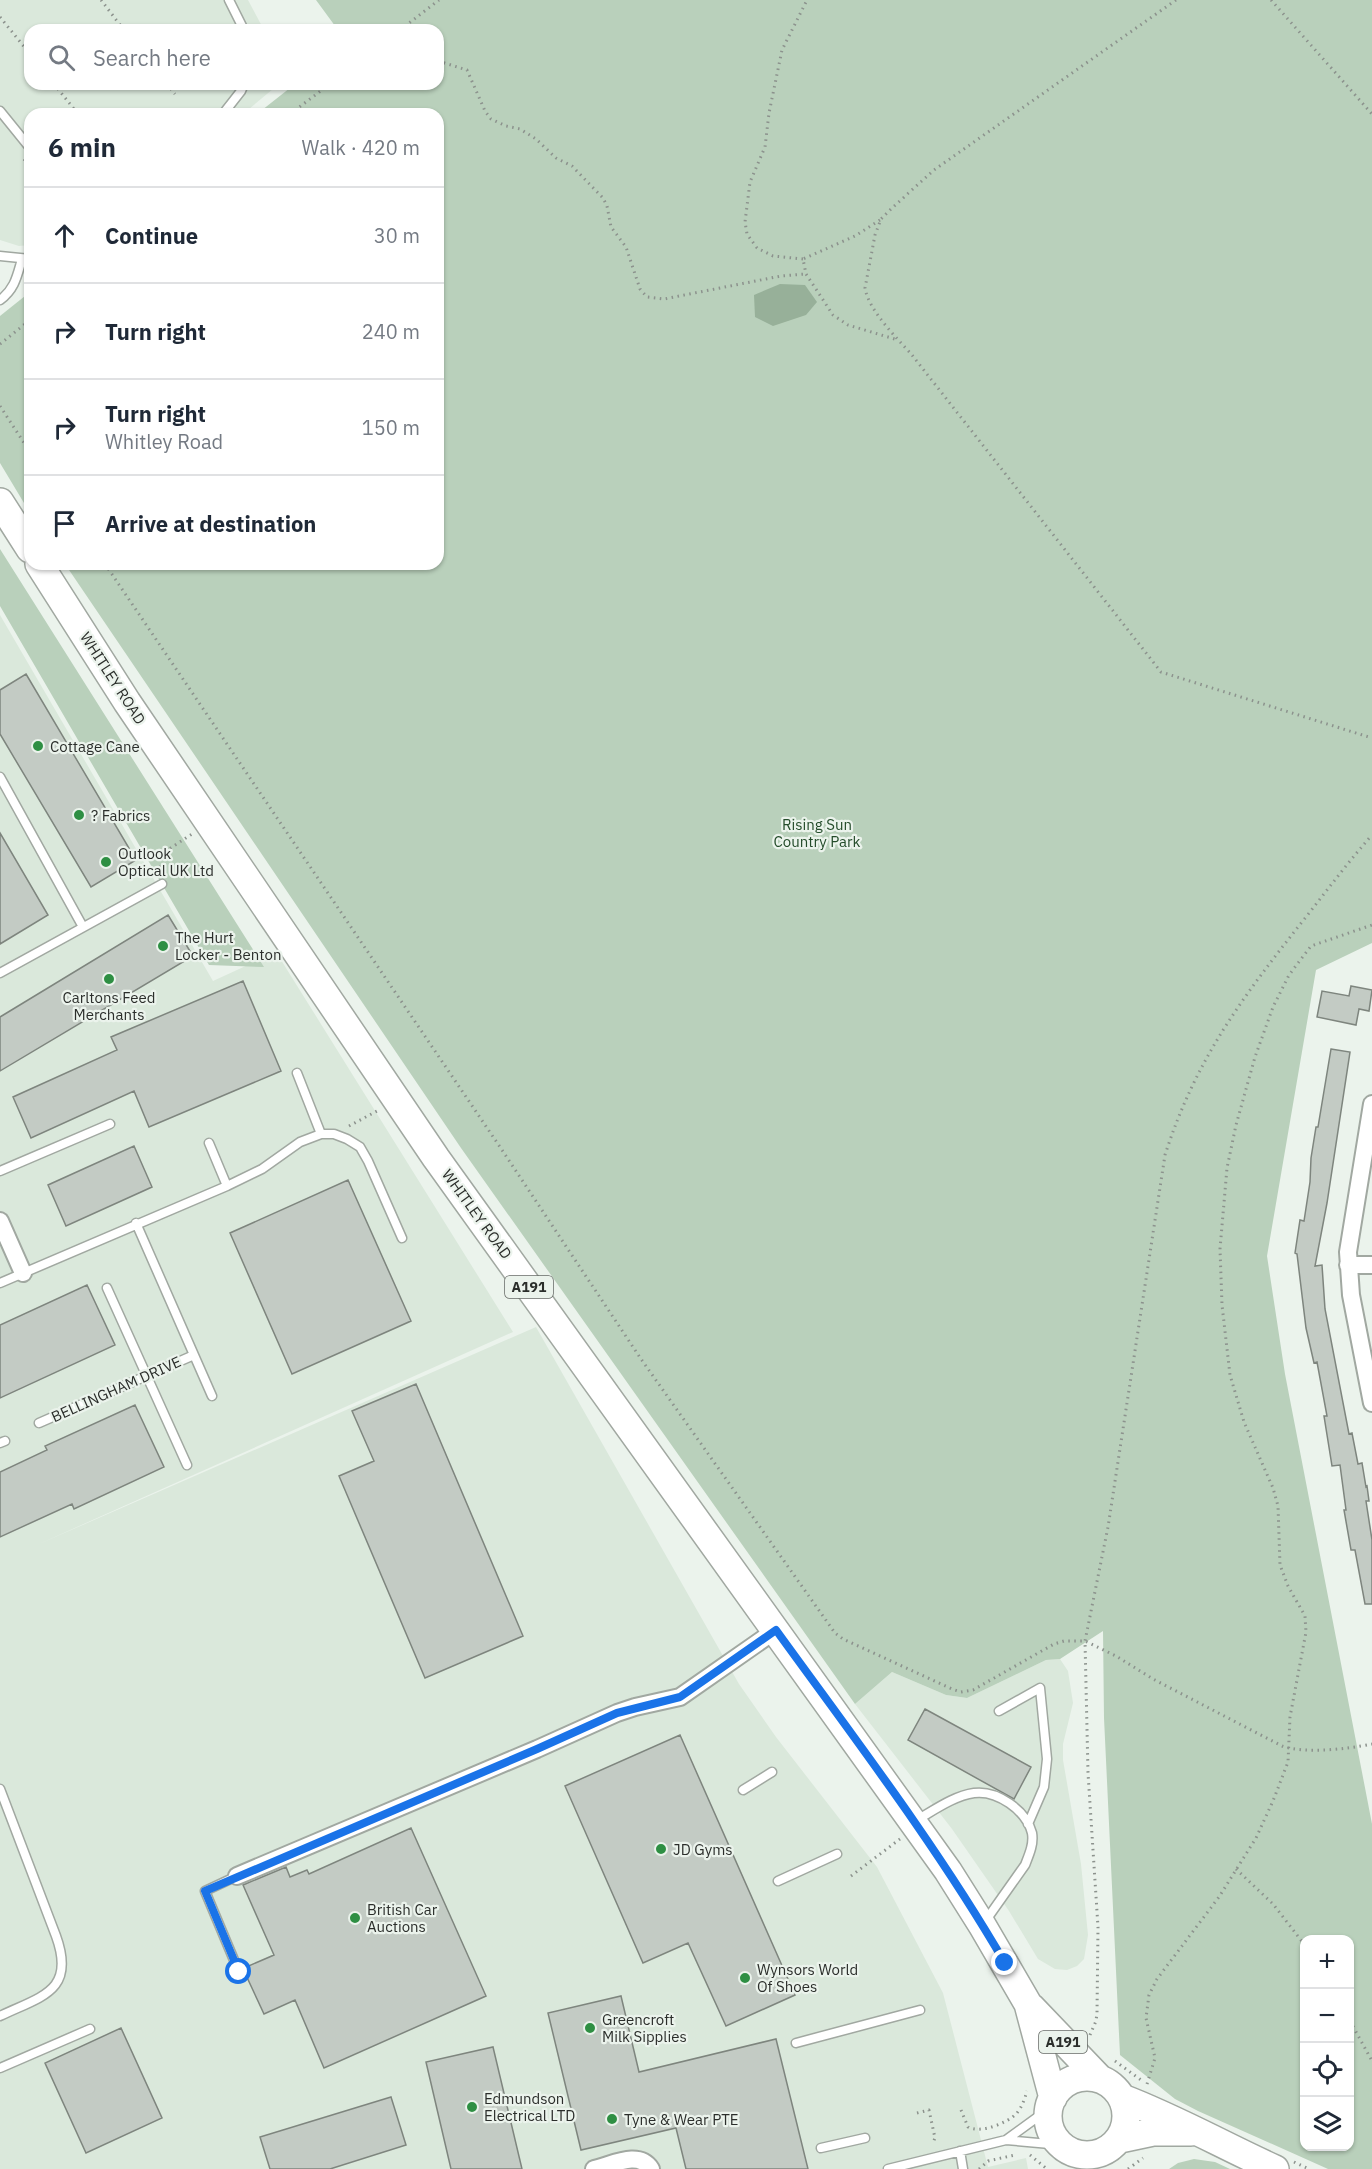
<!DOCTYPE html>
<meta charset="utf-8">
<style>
:root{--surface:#fff;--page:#f2f2f3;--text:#1f2937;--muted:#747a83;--line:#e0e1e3}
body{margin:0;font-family:"IBM Plex Sans",sans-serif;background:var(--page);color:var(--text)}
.controls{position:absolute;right:18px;bottom:18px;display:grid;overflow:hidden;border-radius:12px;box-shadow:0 2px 4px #0004}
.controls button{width:54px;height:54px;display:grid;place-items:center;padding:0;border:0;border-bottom:2px solid var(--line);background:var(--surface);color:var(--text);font:30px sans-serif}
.stop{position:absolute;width:18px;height:18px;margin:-14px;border:4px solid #1a73e8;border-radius:50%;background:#fff}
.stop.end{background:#1a73e8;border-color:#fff;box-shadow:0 2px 6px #0008}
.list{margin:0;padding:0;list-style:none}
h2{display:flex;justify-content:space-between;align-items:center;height:78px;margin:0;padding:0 24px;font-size:26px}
h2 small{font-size:20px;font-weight:400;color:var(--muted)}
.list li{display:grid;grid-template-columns:39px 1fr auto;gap:18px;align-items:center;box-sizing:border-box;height:96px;padding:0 24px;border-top:2px solid var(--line)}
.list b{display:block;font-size:22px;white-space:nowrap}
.list p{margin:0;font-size:20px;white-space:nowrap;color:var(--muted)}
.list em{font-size:20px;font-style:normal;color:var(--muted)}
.icon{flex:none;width:33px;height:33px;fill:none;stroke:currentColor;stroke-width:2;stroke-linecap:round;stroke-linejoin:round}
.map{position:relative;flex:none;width:1372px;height:2169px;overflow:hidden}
.search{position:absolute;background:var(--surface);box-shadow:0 2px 4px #0004;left:24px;top:24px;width:420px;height:66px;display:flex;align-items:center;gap:15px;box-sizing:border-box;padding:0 21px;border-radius:18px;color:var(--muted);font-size:22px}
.panel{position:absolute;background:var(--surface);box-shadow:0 2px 4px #0004;left:24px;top:108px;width:420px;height:462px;border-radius:18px}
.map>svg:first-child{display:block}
</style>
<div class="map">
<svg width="1372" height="2169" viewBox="0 0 1372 2169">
<rect width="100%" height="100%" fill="#ebf3ec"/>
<path fill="#dae8db" d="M0,0H248L264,30H30V84H279L243,114H30V245L19,246L0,240Z
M0,615L213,981L276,952L513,1332L39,1544L536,1327L739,1684L776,1737L877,1867L943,1993L988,2167L1026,2158L1028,2169H0Z
M1060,1659L1068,1671L1073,1703L1063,1744V1760L1081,1864L1088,1935L1084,1959L1077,1966L1067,1970L1055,1969L1038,1959L1009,1911L952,1829L855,1704L892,1672L946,1695L967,1698L1046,1660Z"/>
<path fill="#b9d0bb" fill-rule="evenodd" d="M316,0H1372V943L1316,970L1267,1256L1285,1374L1372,1824V2169H1328L1198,2111L1175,2099L1120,2055L1104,1718L1103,1631L1060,1659L1046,1660L967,1698L946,1695L892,1672L855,1704L461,1148L65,564H438V114H257L295,84H438V30H338ZM1304,1940H1350V2146H1304Z
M30,292V513L0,463V316Z
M0,549L264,967L209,965L0,606Z
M1194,2159L1215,2162L1230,2169H1169L1178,2163Z"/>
<path fill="#97b099" d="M780,284L805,285L817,302L806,315L773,326L755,317L754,295Z"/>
<path fill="#c3cbc4" stroke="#7e857e" stroke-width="1.5" d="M26,674L136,860L91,887L0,734V690Z
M0,833L48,915L0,944Z
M168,915L193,956L0,1071V1017Z
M243,981L281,1071L149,1127L134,1091L31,1138L13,1097L117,1050L111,1037Z
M1351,986L1372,990L1369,1011L1359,1009L1356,1025L1317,1017L1322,991L1349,996Z
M1331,1049L1350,1052L1327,1203L1315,1266L1322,1265L1325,1309L1349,1434L1352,1433L1358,1464L1362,1463L1366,1487L1367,1486L1369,1501H1366L1372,1540V1604H1365L1355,1550H1351L1344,1510H1346L1340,1465L1332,1466L1324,1416H1327L1317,1362L1314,1363L1306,1328L1297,1254L1295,1253L1300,1220L1304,1221L1310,1182L1311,1158L1316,1127H1318Z
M134,1146L152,1187L66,1226L48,1185Z
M348,1180L411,1321L292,1374L230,1233Z
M87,1285L115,1345L0,1398V1325Z
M416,1384L523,1636L425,1678L339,1476L374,1461L352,1411Z
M135,1405L164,1467L74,1509L72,1504L0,1537V1472L47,1450L45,1446Z
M925,1709L1031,1767L1014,1799L908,1740Z
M680,1735L795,1995L726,2026L688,1943L643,1963L565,1786Z
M411,1828L486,1996L324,2068L295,2000L264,2014L245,1973L244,1968L274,1955L243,1885L286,1867L290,1877L307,1870L309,1874Z
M621,1996L639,2072L776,2039L808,2169H686L676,2128L581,2150L548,2013Z
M121,2028L162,2118L86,2153L45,2063Z
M493,2047L522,2169H451L426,2062Z
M391,2097L406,2145L330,2169H270L260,2137Z"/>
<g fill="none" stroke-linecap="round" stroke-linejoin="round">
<g stroke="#a1a8a1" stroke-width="11">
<path id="lane" d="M229,0L244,30
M0,111L30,148
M223,114L241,91L244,84
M0,256L30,259
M0,300C15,289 17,276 22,259
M0,777L83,927
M0,973L162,884
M297,1073L321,1134
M209,1143L227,1186
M0,1171L110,1124
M136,1223L212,1396
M0,1283L227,1186L262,1169L300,1142L321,1134H334L347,1139L360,1147L368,1161L402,1238
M107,1288L187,1465
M39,1423L194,1355
M0,1443L5,1441
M999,1711L1040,1688L1047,1759L1044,1787L1028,1824
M0,1789L56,1936C76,1991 42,1996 0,2016
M743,1790L772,1772
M915,1821C933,1811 953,1796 974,1793C997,1790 1026,1810 1032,1833C1034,1844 1029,1855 1025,1865L984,1923
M237,1876L205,1891L239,1972
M778,1881L837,1854
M796,2043L920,2010
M0,2068L90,2029
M1006,2140L1050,2108
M821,2148L865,2138
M960,2151L963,2169
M888,2169L1006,2140L1061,2145"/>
</g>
<g stroke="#a1a8a1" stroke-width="20">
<path id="street" d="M1372,1104L1348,1252L1351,1295L1372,1403
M0,1221L23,1273
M1348,1265H1372
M237,1876L537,1749L617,1713L635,1707L680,1697L776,1630
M594,2169C612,2165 639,2150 651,2169"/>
</g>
<g stroke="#a1a8a1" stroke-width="30">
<path id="primary" d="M0,502L30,549
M39,564L127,702L436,1158L948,1871L982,1925L1028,2004L1053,2098
M1031,2007L1100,2079
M1048 2116a39 39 0 1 1 78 0a39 39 0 1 1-78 0Z
M1122,2098C1175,2118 1224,2146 1275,2169
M1120,2139L1153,2132H1191"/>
</g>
<path stroke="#8c928d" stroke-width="3" stroke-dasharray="1.5 4.5" stroke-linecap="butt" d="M101,0L124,30
M1176,0L934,170L892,208L881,219L875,235L865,288C869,311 896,337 912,355L1161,672L1372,738
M1271,0L1372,114
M0,17L30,54
M400,30L439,0
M438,61L467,70L485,111L491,119L506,126L520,129L536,139L556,158L572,166L603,198L607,206L611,227L626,247L640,289L647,297L664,299L781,276L806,274
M54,84L78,114
M167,84L175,94
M290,114L330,84
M24,159L30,167
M880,220L855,236L803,259L806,274L833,315L848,325L898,340
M803,259L773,256L757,248L747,234L745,222L750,182L765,147L769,113L782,50L807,0
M0,344L30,320
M0,406L30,452
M105,564L500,1147L641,1359L835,1633L843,1639L952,1689L961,1692L973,1690L1054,1644L1064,1641H1085L1116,1656L1153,1679L1282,1746C1305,1754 1348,1749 1372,1744
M161,873L160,855L192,834
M349,1126L377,1111
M1236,1869L1273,1904L1304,1944
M851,1876L900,1839
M1350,2021L1372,2061
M1090,2035L1096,2021L1097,2013L1098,1927L1088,1773L1085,1641L1108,1527L1165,1155C1196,1058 1244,995 1306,917C1328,889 1349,861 1372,835
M1115,2061L1141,2080
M1147,2084L1155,2058L1146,2018L1149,1995L1157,1979L1219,1897L1256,1838L1273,1801L1288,1762L1290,1717L1306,1632L1305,1616L1288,1586L1280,1565L1278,1506L1273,1488L1244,1422L1230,1375L1222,1305L1220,1249L1227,1168L1236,1125L1255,1057L1273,1007L1289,975L1311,946L1372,925
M961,2110L968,2127C980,2134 1008,2123 1017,2113C1022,2107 1025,2098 1027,2091
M917,2113L929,2110L935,2138L933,2143
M1030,2155L1047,2169
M1294,2162L1309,2169
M979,2169L988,2161L1015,2155
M1128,2169L1143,2158"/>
<use href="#lane" stroke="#fff" stroke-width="8"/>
<use href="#street" stroke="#fff" stroke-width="16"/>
<use href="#primary" stroke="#fff" stroke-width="27"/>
</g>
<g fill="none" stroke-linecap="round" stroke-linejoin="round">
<path stroke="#1a73e8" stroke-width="8" d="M239,1972L205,1891L537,1749L617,1713L680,1697L776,1630C855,1739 937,1846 1005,1963"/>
</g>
<g fill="#2e8f43" stroke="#ebf3ec" stroke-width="2">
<circle cx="38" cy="746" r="6"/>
<circle cx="79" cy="815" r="6"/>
<circle cx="106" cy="862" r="6"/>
<circle cx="163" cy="946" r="6"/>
<circle cx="109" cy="979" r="6"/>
<circle cx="661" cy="1849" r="6"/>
<circle cx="355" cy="1918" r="6"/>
<circle cx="745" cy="1978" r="6"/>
<circle cx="590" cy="2028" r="6"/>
<circle cx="472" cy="2107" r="6"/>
<circle cx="612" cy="2119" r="6"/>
</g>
<g text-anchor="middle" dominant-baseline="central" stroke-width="4.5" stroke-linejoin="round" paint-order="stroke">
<g fill="#ebf3ec" stroke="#656965" stroke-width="1.5">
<rect x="505" y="1276" width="48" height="22" rx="4.5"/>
<rect x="1039" y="2031" width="48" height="22" rx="4.5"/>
</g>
<g font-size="14" font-weight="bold" fill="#2b2e2b">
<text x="529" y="1287">A191</text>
<text x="1063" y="2042">A191</text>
</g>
<g font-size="15" fill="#2b2e2b" stroke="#ebf3ec">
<text transform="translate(113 678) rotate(57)">WHITLEY ROAD</text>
<text transform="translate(477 1214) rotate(54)">WHITLEY ROAD</text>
<text transform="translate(116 1389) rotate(-24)">BELLINGHAM DRIVE</text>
</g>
<g font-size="15" fill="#2b2e2b" stroke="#ebf3ec" text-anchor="start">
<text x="50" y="746">Cottage Cane</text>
<text x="91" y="815">? Fabrics</text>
<text x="118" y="853">Outlook<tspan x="118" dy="17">Optical UK Ltd</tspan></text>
<text x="175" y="937">The Hurt<tspan x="175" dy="17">Locker - Benton</tspan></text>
<text x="109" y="997" text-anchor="middle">Carltons Feed<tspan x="109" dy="17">Merchants</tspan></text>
<text x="673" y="1849">JD Gyms</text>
<text x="367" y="1909">British Car<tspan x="367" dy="17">Auctions</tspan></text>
<text x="757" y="1969">Wynsors World<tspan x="757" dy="17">Of Shoes</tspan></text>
<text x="602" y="2019">Greencroft<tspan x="602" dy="17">Milk Sipplies</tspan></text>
<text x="484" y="2098">Edmundson<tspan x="484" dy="17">Electrical LTD</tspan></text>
<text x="624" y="2119">Tyne &amp; Wear PTE</text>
</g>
<g font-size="15" fill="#244c2a" stroke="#ebf3ec">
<text x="817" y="824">Rising Sun<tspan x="817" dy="17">Country Park</tspan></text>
</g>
</g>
</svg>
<div class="controls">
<button>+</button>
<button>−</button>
<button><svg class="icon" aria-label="locate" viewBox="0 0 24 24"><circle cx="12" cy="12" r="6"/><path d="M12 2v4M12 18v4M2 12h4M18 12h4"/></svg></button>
<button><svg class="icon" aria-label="layers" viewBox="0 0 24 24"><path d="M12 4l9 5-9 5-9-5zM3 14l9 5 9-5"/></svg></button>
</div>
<div class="stop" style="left:239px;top:1972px"></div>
<div class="stop end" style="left:1005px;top:1963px"></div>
<div class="search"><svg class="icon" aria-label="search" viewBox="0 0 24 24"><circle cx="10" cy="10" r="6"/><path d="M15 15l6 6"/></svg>Search here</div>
<section class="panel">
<h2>6 min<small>Walk · 420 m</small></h2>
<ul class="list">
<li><svg class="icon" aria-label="ahead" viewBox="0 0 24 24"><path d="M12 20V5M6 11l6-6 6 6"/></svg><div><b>Continue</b></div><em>30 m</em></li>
<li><svg class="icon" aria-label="right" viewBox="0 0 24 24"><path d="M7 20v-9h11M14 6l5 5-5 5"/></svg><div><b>Turn right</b></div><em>240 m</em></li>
<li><svg class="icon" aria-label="right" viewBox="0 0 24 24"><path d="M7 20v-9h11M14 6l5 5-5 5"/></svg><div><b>Turn right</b><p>Whitley Road</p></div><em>150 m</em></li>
<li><svg class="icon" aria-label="arrive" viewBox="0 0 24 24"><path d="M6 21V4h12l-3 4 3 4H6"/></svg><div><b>Arrive at destination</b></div></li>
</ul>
</section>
</div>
